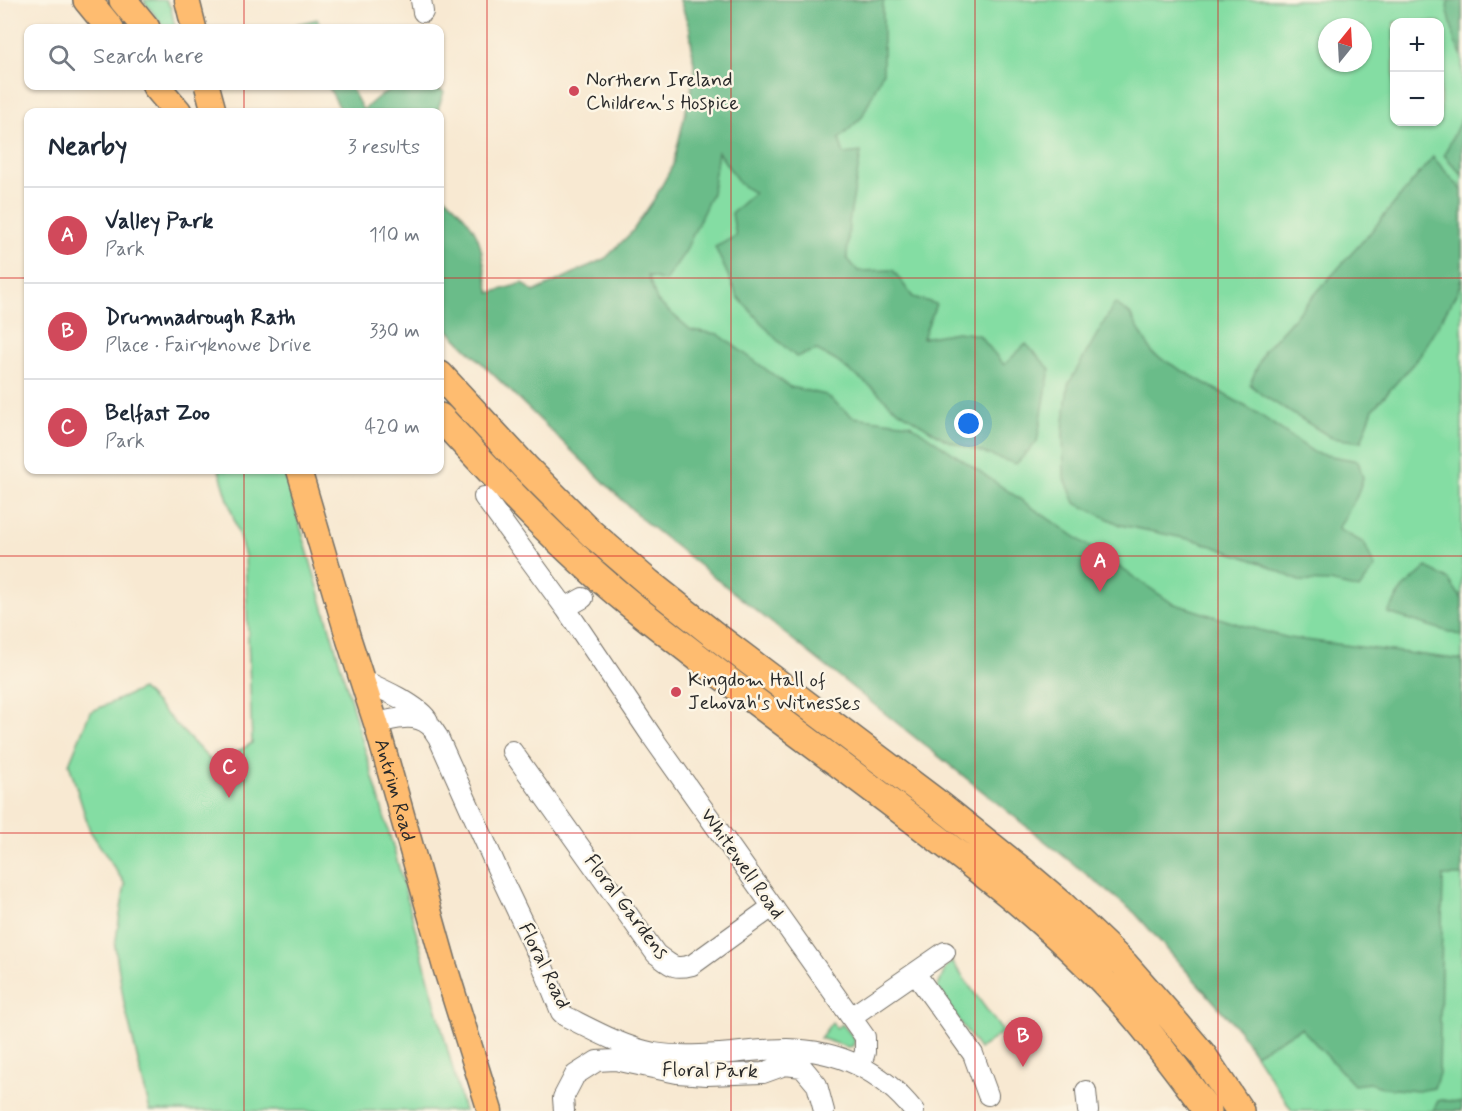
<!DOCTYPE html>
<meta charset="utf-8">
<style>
:root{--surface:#fff;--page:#f6f6f7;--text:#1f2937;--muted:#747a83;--line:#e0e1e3;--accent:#d1495b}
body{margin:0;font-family:Mynerve,sans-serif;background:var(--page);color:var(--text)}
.controls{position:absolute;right:18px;top:18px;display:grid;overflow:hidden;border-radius:12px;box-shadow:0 2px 4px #0004}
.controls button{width:54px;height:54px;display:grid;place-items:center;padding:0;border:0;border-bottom:2px solid var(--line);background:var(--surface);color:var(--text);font:30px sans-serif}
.compass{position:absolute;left:1318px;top:18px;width:54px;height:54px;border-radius:50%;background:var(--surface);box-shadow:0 2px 4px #0004;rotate:18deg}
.you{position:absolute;left:969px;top:424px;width:21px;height:21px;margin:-15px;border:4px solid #fff;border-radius:50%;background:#1a73e8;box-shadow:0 0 0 9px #1a73e833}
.badge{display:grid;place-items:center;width:39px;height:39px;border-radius:50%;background:var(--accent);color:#fff;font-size:20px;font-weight:700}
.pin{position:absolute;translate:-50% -50px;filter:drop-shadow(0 2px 3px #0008)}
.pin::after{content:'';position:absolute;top:32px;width:21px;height:18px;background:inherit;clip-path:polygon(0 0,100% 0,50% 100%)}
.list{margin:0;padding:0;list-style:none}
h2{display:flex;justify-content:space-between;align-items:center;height:78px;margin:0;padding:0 24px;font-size:26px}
h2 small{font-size:20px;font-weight:400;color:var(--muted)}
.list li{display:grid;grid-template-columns:39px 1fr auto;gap:18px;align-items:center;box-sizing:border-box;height:96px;padding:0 24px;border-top:2px solid var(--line)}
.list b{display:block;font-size:22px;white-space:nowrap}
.list p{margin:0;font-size:20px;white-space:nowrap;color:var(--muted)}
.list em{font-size:20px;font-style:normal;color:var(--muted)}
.icon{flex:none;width:33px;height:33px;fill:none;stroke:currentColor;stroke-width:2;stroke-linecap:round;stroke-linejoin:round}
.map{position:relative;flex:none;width:1462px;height:1111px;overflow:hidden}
.search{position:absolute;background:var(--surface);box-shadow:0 2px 4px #0004;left:24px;top:24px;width:420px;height:66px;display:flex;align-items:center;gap:15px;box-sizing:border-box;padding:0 21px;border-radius:12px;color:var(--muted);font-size:22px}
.panel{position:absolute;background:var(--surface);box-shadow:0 2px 4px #0004;left:24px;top:108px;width:420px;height:366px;border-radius:12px}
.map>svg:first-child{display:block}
</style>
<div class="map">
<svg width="1462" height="1111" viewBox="0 0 1462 1111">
<rect width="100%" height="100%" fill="#fcf5e5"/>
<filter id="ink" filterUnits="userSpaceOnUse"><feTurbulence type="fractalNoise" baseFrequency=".0167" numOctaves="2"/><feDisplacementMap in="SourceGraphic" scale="12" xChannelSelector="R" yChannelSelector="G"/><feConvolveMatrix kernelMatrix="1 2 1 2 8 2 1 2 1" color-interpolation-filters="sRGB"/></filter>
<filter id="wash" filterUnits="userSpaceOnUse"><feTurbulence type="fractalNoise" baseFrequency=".008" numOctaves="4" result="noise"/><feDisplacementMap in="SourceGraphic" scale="24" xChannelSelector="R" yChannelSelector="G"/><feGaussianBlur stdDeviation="1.35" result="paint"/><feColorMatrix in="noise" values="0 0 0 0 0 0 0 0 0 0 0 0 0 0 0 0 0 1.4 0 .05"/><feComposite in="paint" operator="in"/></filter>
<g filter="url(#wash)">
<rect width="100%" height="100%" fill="#f8e9d2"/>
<path fill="#84dda3" stroke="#588467" stroke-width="1.5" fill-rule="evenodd" d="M143,0H166L171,8L175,28H165Z
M680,0H1462V1111H1292L1239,1030L1135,913L831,664L644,521L456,338L534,292L606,258L632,232L655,198L673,165L695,73L690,30ZM1394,22H1440V122H1394ZM1327,27H1363V63H1327Z
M219,470H284L396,857L464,1111H150L124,1003L115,946L125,884L90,831L69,764L90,712L142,689L215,765L252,743L245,556Z
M952,962L1003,1032L979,1049L937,989L946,967Z
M832,1022L836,1028L842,1024L855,1039L853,1046L847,1047L820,1038Z"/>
<path fill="#6bbc89" stroke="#4b745a" stroke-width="1.5" d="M680,0H884L883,6V72L862,117L839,139L844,154L861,152L849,222L847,258L858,271L893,270L913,297L936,304L923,338L957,332L979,335L1004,365L1026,344L1050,369L1037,442L1016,464L946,440L893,407L874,389L836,361L817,350L796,357L776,339L738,297L715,247L736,236L732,213L754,193L740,184L718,152L712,193L685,252L665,281L648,276L657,301L691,330L718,334L790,387L826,395L853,417L910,424L1172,603L1241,625L1289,638L1462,660V876H1443L1439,1073L1434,1088L1418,1091L1384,1088L1369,1083L1354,1085L1301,1028L1255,1054L1239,1030L1135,913L644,521L456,338L440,321V192C454,204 473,223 479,241C484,258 485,276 490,293L523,283L534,292L606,258L632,232L655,198L673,165L695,73L690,30Z
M1449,0H1462V56L1455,42L1447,6Z
M317,19L322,28H299L297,24Z
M328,86H350L363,110L378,97L398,86H432L444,92L437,112H342Z
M1462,117V175L1444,155Z
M1433,157L1462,190V274L1458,291L1419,357L1373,409L1361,442L1332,438L1262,395L1250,384L1264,351L1369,234Z
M1115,303L1130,314L1153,354L1257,413L1315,453L1358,461L1363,478L1357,496L1338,529L1364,543L1375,567L1359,589L1330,582L1299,581L1261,563L1198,541L1121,525L1075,503L1064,476L1063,430L1068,385Z
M1427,567L1449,580L1462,599V636L1388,613L1402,589Z
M1442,1100L1462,1103V1111H1433L1438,1101Z"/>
</g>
<g filter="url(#ink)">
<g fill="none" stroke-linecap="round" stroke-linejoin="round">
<g stroke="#736e65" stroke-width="22">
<path id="minor" d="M421,0L423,12
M484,497L566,609L653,738L865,1037V1052L861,1065
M565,608L583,598
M362,680C378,687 421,706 428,721
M376,723C393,720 414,712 429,725C432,727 435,733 438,737L500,875L539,957L561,1012L565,1016C593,1030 623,1047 654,1053C680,1057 706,1055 732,1053C750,1051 769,1049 787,1049C839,1050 881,1070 914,1111
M512,751L656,954C671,965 673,970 692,965L772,907
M915,973L973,1054L988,1095
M851,1017L945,952
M1086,1091L1088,1111
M564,1111L563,1098L575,1075L597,1061L615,1060L677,1073L707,1075L763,1073L785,1065L802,1067L817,1085L824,1111"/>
</g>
<g stroke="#736e65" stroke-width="27">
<g id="major">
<path d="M187,0L194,28"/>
<path id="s1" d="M299,470L349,640L376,723L445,967L490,1111"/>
</g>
</g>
<g stroke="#736e65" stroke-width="30">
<path id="highway" d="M87,0L110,28
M123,0L146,28
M156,86L178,112
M440,375L525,467L591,533L649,583L713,634L941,806L1021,870L1061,904L1124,964L1168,1014L1202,1054L1240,1111
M440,417C500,482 560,547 629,603C725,681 826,753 924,828C960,856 997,883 1031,913C1069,946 1106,982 1138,1020C1162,1049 1185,1080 1208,1111"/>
</g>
<use href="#minor" stroke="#fff" stroke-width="20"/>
<use href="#major" stroke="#febc70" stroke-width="24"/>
<use href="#highway" stroke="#febc70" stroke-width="27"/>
<g stroke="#736e65" stroke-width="27" stroke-linecap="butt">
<path id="major-bridge" d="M207,86L214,112"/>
</g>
<use href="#major-bridge" stroke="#febc70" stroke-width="24"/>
</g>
</g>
<path fill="none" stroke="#d62828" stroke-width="1.5" stroke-opacity="0.55" d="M244,0V28M487,0V1111M731,0V1111M975,0V1111M1218,0V1111M244,86V112M0,278H28M440,278H1462M244,470V1111M0,556H1462M0,833H1462"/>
<g fill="#d1495b" stroke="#fcf5e5" stroke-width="2">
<circle cx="574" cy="91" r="6"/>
<circle cx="676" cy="692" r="6"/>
</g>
<g text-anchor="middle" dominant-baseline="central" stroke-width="5" stroke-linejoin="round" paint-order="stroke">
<g font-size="20" fill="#2b2b2b" stroke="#fcf5e5" text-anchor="start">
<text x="586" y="80">Northern Ireland<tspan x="586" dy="23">Children's Hospice</tspan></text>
<text x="688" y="680">Kingdom Hall of<tspan x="688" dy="23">Jehovah's Witnesses</tspan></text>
</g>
<g font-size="20" fill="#2b2b2b" stroke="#fcf5e5">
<text stroke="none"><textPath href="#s1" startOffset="334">Antrim Road</textPath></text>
<text transform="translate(742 864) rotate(55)">Whitewell Road</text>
<text transform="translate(626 907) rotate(53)">Floral Gardens</text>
<text transform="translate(544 966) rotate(64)">Floral Road</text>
<text transform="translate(710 1071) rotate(1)">Floral Park</text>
</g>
</g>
</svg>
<div class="controls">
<button>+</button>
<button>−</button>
</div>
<svg class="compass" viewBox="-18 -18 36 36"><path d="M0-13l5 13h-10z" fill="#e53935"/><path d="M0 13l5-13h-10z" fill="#747a83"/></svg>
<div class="you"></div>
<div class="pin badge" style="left:1100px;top:592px">A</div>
<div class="pin badge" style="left:1023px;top:1067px">B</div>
<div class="pin badge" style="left:229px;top:798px">C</div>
<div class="search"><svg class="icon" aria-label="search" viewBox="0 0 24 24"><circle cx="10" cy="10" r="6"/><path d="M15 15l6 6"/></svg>Search here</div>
<section class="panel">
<h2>Nearby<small>3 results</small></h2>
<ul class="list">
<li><span class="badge">A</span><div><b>Valley Park</b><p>Park</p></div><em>110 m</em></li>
<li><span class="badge">B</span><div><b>Drumnadrough Rath</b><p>Place · Fairyknowe Drive</p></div><em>330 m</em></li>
<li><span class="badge">C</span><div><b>Belfast Zoo</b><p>Park</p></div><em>420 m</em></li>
</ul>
</section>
</div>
